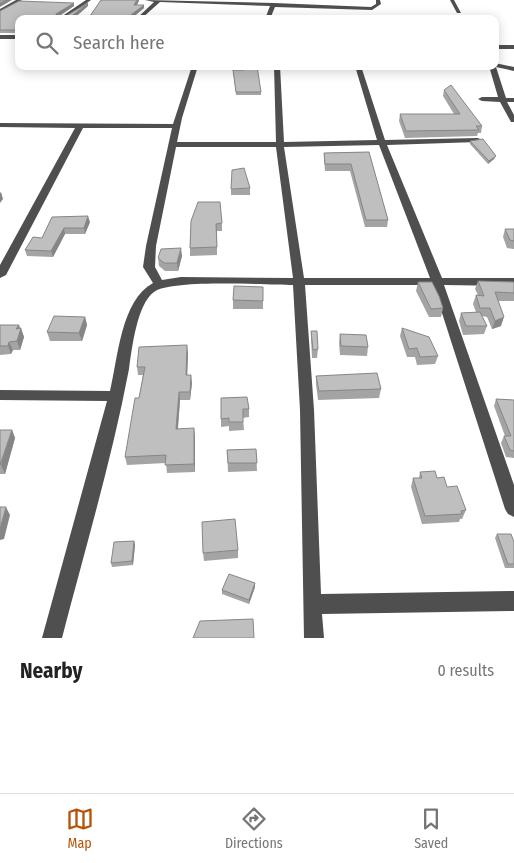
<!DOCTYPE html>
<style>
:root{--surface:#fff;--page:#f6f6f6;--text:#222;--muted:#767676;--line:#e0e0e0;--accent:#b45309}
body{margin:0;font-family:"Fira Sans Condensed",sans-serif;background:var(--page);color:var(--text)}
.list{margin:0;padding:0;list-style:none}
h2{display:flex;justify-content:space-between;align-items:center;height:65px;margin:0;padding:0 20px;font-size:21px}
h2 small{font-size:16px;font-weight:400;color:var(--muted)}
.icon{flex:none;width:28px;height:28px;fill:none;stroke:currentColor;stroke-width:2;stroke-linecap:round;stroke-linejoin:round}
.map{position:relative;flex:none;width:514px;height:638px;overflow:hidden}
.search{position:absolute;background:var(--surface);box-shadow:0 2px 12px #0003;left:15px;right:15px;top:15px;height:55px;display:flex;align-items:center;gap:12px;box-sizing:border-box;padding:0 18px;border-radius:10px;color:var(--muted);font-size:19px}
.sheet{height:155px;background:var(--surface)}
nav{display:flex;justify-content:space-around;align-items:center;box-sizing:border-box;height:70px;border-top:1px solid var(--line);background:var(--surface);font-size:14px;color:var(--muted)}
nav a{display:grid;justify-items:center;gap:2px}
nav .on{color:var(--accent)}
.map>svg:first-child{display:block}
</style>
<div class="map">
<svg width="514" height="638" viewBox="0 0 514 638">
<rect width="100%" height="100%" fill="#fff"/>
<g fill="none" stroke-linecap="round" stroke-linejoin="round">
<path fill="#4f4f4f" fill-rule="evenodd" d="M16,0H22L0,13V9Z
M86,0H91L64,19H58Z
M145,0L274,3L371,7L376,4V0H380L381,4L372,10L275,7L270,19H265L270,6L160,2L141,19H136L154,2Z
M450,0H454L461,13H457Z
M0,35H19V39H0Z
M495,45H514V49H495Z
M495,63L514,67V71L496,67L506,98H514V102H507L514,115V122H511L500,102L482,101L478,99L482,97H498L489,66H495Z
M192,66H198L182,118L177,142H276L274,66H280L284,142L377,140L355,66H361L385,140L478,138L482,140L478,142L387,145L442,278H514V286L444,285L514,485V517L508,514L505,509L433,285H305L314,410L321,594L514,591V611L322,614L324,638H304L300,410L293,285C267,285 172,279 154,292C137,304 132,348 129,369C112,459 85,549 62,638H42L107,401L0,400V390L110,391C118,358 121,300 153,283L143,267L146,246L172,128H83L6,275L0,278V265L75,128L0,127V123L173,124ZM379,145L430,278H304L284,147ZM176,147H276L293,278L181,277L162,280L155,267L156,246Z"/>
</g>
<path fill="#a4a4a4" d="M101,0H139L137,5H144V8L131,19H88Z
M74,3V6L57,18L64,17L88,6L73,19H19V33H0V11Z
M243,66L261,92V95H236L233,70H243Z
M444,90L482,126L481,133H478L477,136L405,138L399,121L400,114H454L443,96Z
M470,141L494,159L488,164L470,144Z
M369,152L388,220L387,227H365L350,171H325L324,160V153Z
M250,188V195H231V189Z
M52,217L90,222L85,234H65L53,257L27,256L25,250L42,238Z
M191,221L222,223V231H217V255L190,256V248Z
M505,229H514V249L507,248L503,237Z
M182,256L178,271H165L159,266L158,258Z
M478,281L514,282V301H498L501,326L492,329L487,317L482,316L487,326L484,334L463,335L459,321L461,313L476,312L473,304L476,295H478L475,289Z
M418,282L443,308L441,317H429L416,291Z
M263,287V309H233V300Z
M85,317L87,325L82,341H50L47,332Z
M0,325H19L24,337L20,350H13L11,354L0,355Z
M402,328L438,356L435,364L417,365L415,357H407L400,336Z
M311,331L318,349L317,358H312L311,339Z
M340,334L368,347L367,356L340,355L339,343Z
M188,353L187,375L192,383L190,400H180L178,429L195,436V472L167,473L166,463L127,465L125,457L139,398L143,375H138L137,367Z
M316,376L381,389L379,398L318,400L316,384Z
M221,398L249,409V417L243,418L244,430L229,431V426L221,427Z
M496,399L514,400V458L506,457L501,443L504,436H505L494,406Z
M0,430H12L15,438L5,474H0Z
M256,449L257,471L228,472L227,450Z
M420,472L437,478L447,487L466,510L462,519H460L459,522L422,524L411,487L413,478H419Z
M497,534L514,542V568H505L495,538Z
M134,541L135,545L133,565L112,567L111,563Z
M238,550V558L204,561L203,553Z
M255,583V587L249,604L222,594V590Z"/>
<path fill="#868686" d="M6,0H12L0,7V3Z
M137,0H139V1L135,8L134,5Z
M74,3V6L57,17L56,14Z
M88,3V6L73,19H68Z
M144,5V8L131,19H127V18Z
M496,156L494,159L488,164L489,161Z
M1,192L3,199L0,203V193Z
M88,216L90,222L85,234L84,228Z
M64,228L65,234L53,257L51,251Z
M181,248L182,256L178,271L177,263Z
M85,317L87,325L82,341L79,333Z
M504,317L501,326L492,329L495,321Z
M19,325L20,331L21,328L24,337L20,350L17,341L16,329Z
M9,342L13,350L11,354L8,346Z
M187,345L188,353L187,383L186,375Z
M191,375L192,383L190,400V392Z
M179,392L180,400L177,437L176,429Z
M194,428L195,436V472L194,464Z
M12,430L15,438L5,474L1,465Z
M6,507L10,515L4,539L0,540V529Z
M134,541L135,545L133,565L132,561Z
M255,583V587L249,604V600Z"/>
<path fill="#bfbfbf" stroke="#868686" d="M0,0H6L0,3Z
M101,0H137L134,5H144L127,18L103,16L100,19H88Z
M19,1L74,3L56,14L57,18L64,17L88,3L68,19H19V30H0V11Z
M243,66H257L261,92H236L233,70H244Z
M451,85L482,126H476L479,130L406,131L400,114H460L444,90Z
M483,139L496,156L489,161L470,141Z
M369,152L388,220H366L351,164H325L324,153Z
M244,168L250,188L231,189L232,170Z
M198,202H220L222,223L216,224L217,247L190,248L191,221Z
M88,216L84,228H64L51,251L25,250L33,237L42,238L52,217Z
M505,229H514V241L510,240Z
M181,248L177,263H164L158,258L161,249Z
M478,281L514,282V293L495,292L504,317L495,321L490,308H480L476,295L484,296Z
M418,282H432L439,296L443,308L431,309Z
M234,286L263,287V301L233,300Z
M480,312L487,326H466L461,313Z
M54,316L85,317L79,333L47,332Z
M0,325H19L16,329L21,328L17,341L9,342L8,346H0Z
M402,328L429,337L438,356L420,357L417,348L409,349Z
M311,331H317L318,349L313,350Z
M340,334L366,335L368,347L341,346Z
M187,345L186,375H191L190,392H179L176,429L194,428V464L165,465L166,455L125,457L135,398H139L145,367H137L139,347Z
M377,373L381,389L319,391L316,376Z
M247,397L249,409H243V422H229V418L221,419V398Z
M496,399L514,400V451L510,450L504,436H511Z
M0,430H12L0,465Z
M256,449L257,463H228L227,450Z
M435,471L437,478L444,477L447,487L457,486L466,510L461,511L462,514L425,516L413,478H422L420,472Z
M0,507H6L0,529Z
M235,519L238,550L203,553L202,522Z
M497,534H511L514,542V564H508Z
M134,541L132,561L111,563L114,542Z
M229,574L255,583L249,600L222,590Z
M253,619L254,638H193L200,621Z"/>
</svg>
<div class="search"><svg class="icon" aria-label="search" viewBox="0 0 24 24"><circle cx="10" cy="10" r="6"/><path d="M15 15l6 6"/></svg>Search here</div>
</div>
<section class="sheet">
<h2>Nearby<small>0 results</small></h2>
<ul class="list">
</ul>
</section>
<nav>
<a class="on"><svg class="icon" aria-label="map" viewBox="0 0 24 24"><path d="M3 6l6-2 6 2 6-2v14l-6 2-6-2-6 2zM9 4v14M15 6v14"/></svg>Map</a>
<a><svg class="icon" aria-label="directions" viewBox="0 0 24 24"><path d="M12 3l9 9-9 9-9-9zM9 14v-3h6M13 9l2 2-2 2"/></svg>Directions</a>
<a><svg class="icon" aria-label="saved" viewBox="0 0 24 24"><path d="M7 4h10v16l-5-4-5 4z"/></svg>Saved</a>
</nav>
